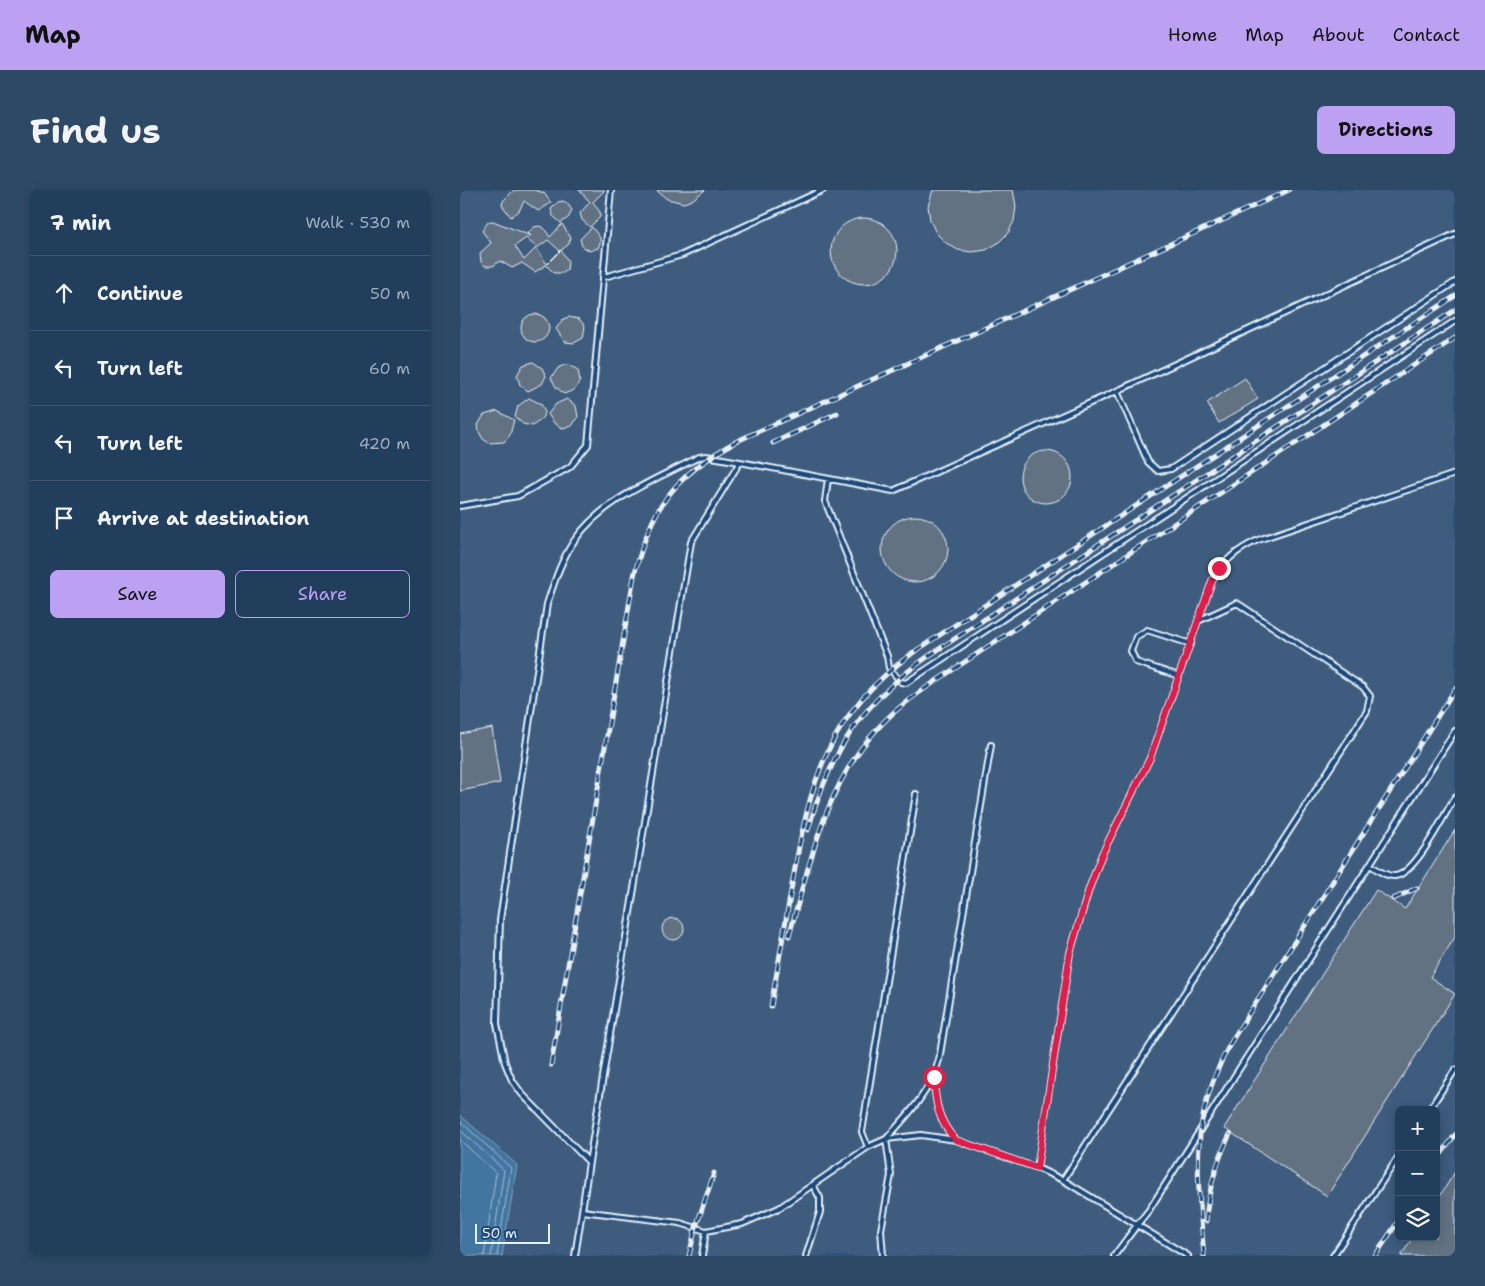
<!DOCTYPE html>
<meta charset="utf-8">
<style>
:root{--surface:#223e5d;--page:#2e4966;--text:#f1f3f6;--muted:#a2aebc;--line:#3f5772;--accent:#bca0f2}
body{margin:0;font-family:"Shantell Sans",sans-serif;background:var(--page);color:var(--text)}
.controls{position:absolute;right:15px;bottom:15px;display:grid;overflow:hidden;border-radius:8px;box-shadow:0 2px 12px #0003}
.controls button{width:45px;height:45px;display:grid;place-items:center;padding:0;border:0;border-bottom:1px solid var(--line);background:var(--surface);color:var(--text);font:25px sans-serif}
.scale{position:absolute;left:15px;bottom:12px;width:75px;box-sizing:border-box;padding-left:5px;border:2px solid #e8f1f8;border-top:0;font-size:14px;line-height:18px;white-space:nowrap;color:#e8f1f8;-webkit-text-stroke:4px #1f4a7a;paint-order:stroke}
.stop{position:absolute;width:15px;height:15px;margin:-11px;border:4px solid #e11d48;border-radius:50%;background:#fff}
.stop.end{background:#e11d48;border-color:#fff;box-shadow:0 1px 5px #0008}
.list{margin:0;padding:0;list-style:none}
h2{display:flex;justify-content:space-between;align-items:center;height:65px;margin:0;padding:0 20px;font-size:21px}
h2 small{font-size:16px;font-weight:400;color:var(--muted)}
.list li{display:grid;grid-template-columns:32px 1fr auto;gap:15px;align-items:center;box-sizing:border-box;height:75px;padding:0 20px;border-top:1px solid var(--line)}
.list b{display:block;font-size:19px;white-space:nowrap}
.list em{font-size:16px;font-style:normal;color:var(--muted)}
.actions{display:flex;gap:10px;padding:15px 20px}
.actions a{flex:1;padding:11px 0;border:1px solid var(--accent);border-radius:8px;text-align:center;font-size:18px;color:var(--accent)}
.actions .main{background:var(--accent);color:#111}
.icon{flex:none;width:28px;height:28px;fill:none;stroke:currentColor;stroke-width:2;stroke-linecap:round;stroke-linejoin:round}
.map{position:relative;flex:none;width:995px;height:1066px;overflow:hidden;border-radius:8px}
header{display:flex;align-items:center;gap:30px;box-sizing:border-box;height:70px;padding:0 25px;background:var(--accent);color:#111}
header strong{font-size:24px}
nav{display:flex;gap:28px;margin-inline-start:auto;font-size:18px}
.intro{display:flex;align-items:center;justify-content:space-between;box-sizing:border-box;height:120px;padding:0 30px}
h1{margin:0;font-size:35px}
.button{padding:12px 22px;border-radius:8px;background:var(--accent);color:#111;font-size:18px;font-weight:700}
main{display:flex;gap:30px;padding:0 30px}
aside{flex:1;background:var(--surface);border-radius:8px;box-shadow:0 2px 12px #0003}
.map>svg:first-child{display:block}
</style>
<header>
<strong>Map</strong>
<nav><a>Home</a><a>Map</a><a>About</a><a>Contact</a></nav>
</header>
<div class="intro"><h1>Find us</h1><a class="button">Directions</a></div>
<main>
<aside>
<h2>7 min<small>Walk · 530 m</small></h2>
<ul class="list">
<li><svg class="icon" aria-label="ahead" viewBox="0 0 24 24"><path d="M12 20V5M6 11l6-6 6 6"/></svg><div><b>Continue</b></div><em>50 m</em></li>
<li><svg class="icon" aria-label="left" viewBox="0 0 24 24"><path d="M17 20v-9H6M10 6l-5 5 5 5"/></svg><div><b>Turn left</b></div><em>60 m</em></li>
<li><svg class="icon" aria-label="left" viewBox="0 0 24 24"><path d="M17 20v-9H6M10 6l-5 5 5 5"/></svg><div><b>Turn left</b></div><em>420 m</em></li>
<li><svg class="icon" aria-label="arrive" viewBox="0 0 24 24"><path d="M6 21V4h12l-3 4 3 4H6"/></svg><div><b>Arrive at destination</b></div></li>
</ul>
<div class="actions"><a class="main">Save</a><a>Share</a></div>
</aside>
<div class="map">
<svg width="995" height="1066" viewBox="0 0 995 1066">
<rect width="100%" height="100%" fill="#2d527c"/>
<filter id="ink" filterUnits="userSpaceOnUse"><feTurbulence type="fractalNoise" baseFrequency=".02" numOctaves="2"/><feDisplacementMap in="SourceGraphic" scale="10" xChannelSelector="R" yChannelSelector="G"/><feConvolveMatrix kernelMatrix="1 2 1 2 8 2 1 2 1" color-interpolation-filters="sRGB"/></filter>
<g filter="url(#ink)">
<path fill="#3e5c7e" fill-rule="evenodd" d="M0,0H995V1066H42L57,975L0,925ZM939,920H976V1047H939Z"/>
<path fill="#42759f" stroke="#84a7c3" d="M0,925L57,975L42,1066H0Z"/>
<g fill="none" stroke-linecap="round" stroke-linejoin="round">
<path stroke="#a6bfd4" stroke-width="1" d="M0,931L51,978L37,1066
M0,940L44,980L31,1066
M0,950L36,983L24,1066"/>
</g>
<path fill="#647283" stroke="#e8f1f8" d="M54,0H75L84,3L91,13L78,21L64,11L59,21L51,27L42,15L43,11Z
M119,0H145L133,12L140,22V27L130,37L122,30L120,23L130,12Z
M196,0H245L232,10L224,13L207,9Z
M473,0H553L556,16L554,31L548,43L538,53L526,60L512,62L498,60L486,53L476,43L470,30L468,16Z
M103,11L107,13L112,20L109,27L101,33L93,26L91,19L98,12Z
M371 61a33 33 0 1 1 66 0a33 33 0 1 1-66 0Z
M33,31L71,46L68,43L74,37L79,36L84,38L90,47L102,34L111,48L108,55L100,61L88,50L77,58L66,48L55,56L64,70L76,58L87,74L101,60L108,71L107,80L103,83H94L86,75L75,82L62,73L52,78L40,71L33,76H25L21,72L20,63L31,53L22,41L28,32Z
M132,37L140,48V53L138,58L130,61L122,56L120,49Z
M61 138a14 14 0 1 1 28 0a14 14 0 1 1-28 0Z
M109,127L119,129L125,136L123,148L114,153L105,152L96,139L103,129Z
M73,172L82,178L86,186L82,194L68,201L60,195L57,185L63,175Z
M104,175H109L118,180L120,191L114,200L104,204L96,197L91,188L98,178Z
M785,188L798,209L759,233L747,213Z
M69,208L81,214L85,222L81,230L72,236L63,234L55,227L58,216Z
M107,209L116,216L118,227L112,236L102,238L94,233L88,224L96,214Z
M37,221L54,230L50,245L44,252L29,253L23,249L19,242L18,235L24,225Z
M560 287a26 26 0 1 1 52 0a26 26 0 1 1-52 0Z
M422 359a33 33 0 1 1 66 0a33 33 0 1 1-66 0Z
M32,538L40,593L0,601V544Z
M995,640V747L970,787L995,804L867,1006L764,938L916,700L945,719Z
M202 739a11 11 0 1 1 22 0a11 11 0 1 1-22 0Z
M995,982V1066H941L953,1047H976V1012Z"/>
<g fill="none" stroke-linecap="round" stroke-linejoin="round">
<g stroke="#e8f1f8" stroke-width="8">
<path id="service" d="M144,87L222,65L363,0
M657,201L688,272L698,281L711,279L995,92
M280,272L246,266L239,267C195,290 143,309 114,351C101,370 94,393 87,414L40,730L37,834L45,873L52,890L62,904L129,972L122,1021L220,1033L246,1041L282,1034L319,1018L408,957L426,949L461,945L496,950L577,978L603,990L677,1035L654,1066
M368,289L365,311L427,466L429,478L441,492L446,493L995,131
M0,316L58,306L110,277L128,255L151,0
M719,486L676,472L671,461L676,447L687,440L731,454
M910,675C917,679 926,687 935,686C956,684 984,625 995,607
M474,889C475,913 479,933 496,950
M969,920L995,880
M408,957L402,942L456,604
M129,972L231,352L280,272L433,301L657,201L995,44
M577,978L610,763L629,699L642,664L690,568L752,391C764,370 777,360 798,350L995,284
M603,990L907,521L910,506L903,497L777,413L738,431
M115,1066L122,1021
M242,1066L246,1041
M346,1066L360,1022V1008L353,995
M423,1066L421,1040L431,985L426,949C448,925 470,902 479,870L531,555
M728,1066L677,1035L689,1020L995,541
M873,1066L939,966"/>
</g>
<use href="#service" stroke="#1f4a7a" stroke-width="4"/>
<g stroke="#e8f1f8" stroke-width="5">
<path id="rail" d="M313,253L377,223
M348,640C371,560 401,513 470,465L995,120
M933,709L957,698
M329,746C350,673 365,594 419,537C438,516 461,501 485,485L995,148
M311,816C318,774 326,731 333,689C351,589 367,525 454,462L995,106
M91,875L174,386C192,316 212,288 275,252L829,0
M976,971L995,945
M746,1031C748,1000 757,971 770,944
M229,1066L235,1040L254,983
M744,1066C737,978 728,927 774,847L995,499
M915,1066L939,1030"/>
</g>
<use href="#rail" stroke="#1f4a7a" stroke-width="3" stroke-dasharray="9" stroke-linecap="butt"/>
</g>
</g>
<g fill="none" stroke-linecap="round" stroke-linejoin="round" filter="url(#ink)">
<path stroke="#e11d48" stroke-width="6" d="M474,887C475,912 478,932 496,950L577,978L610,763L629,699L642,664L690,568L752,391L759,378"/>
</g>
</svg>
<div class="controls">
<button>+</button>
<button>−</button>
<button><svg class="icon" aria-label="layers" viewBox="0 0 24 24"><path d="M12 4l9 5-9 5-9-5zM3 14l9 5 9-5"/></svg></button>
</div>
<div class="scale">50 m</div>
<div class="stop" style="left:474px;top:887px"></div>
<div class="stop end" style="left:759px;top:378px"></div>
</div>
</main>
